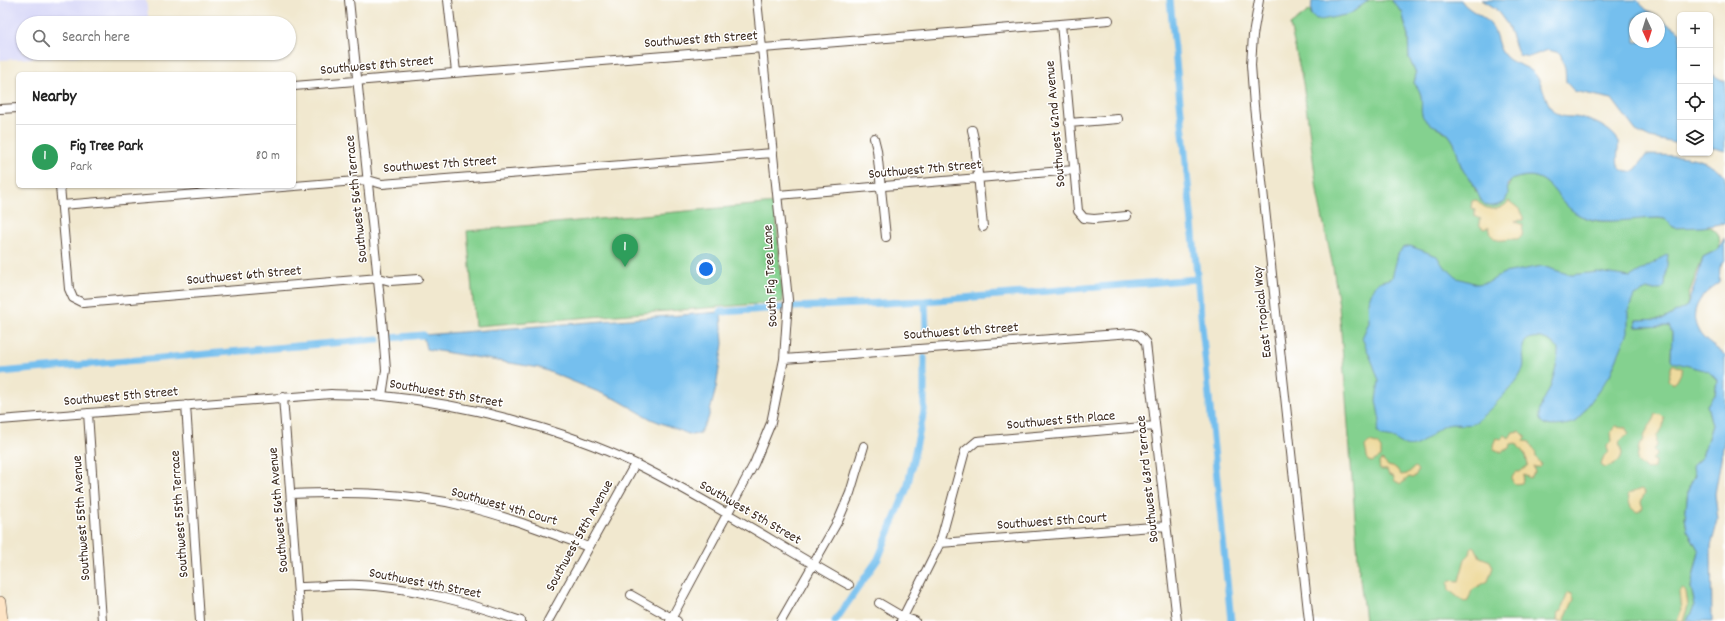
<!DOCTYPE html>
<meta charset="utf-8">
<style>
:root{--surface:#fff;--page:#f6f6f6;--text:#222;--muted:#767676;--line:#e0e0e0;--accent:#7c3aed}
body{margin:0;font-family:Dekko,sans-serif;background:var(--page);color:var(--text)}
.controls{position:absolute;right:12px;top:12px;display:grid;overflow:hidden;border-radius:6px;box-shadow:0 1px 3px #0004}
.controls button{width:36px;height:36px;display:grid;place-items:center;padding:0;border:0;border-bottom:1px solid var(--line);background:var(--surface);color:var(--text);font:20px sans-serif}
.compass{position:absolute;left:1629px;top:12px;width:36px;height:36px;border-radius:50%;background:var(--surface);box-shadow:0 1px 3px #0004;rotate:176deg}
.you{position:absolute;left:706px;top:269px;width:14px;height:14px;margin:-10px;border:3px solid #fff;border-radius:50%;background:#1a73e8;box-shadow:0 0 0 6px #1a73e833}
.badge{display:grid;place-items:center;width:26px;height:26px;border-radius:50%;background:var(--accent);color:#fff;font-size:13px;font-weight:700}
.pin{position:absolute;translate:-50% -33px;filter:drop-shadow(0 1px 2px #0008)}
.pin::after{content:'';position:absolute;top:21px;width:14px;height:12px;background:inherit;clip-path:polygon(0 0,100% 0,50% 100%)}
.list{margin:0;padding:0;list-style:none}
h2{display:flex;justify-content:space-between;align-items:center;height:52px;margin:0;padding:0 16px;font-size:17px}
h2 small{font-size:13px;font-weight:400;color:var(--muted)}
.list li{display:grid;grid-template-columns:26px 1fr auto;gap:12px;align-items:center;box-sizing:border-box;height:64px;padding:0 16px;border-top:1px solid var(--line)}
.list b{display:block;font-size:15px;white-space:nowrap}
.list p{margin:0;font-size:13px;white-space:nowrap;color:var(--muted)}
.list em{font-size:13px;font-style:normal;color:var(--muted)}
.icon{flex:none;width:22px;height:22px;fill:none;stroke:currentColor;stroke-width:2;stroke-linecap:round;stroke-linejoin:round}
.map{position:relative;flex:none;width:1725px;height:621px;overflow:hidden}
.search{position:absolute;background:var(--surface);box-shadow:0 1px 3px #0004;left:16px;top:16px;width:280px;height:44px;display:flex;align-items:center;gap:10px;box-sizing:border-box;padding:0 14px;border-radius:22px;color:var(--muted);font-size:15px}
.panel{position:absolute;background:var(--surface);box-shadow:0 1px 3px #0004;left:16px;top:72px;width:280px;height:116px;border-radius:6px}
.map>svg:first-child{display:block}
</style>
<div class="map">
<svg width="1725" height="621" viewBox="0 0 1725 621">
<rect width="100%" height="100%" fill="#fff"/>
<filter id="ink" filterUnits="userSpaceOnUse"><feTurbulence type="fractalNoise" baseFrequency=".025" numOctaves="2"/><feDisplacementMap in="SourceGraphic" scale="8" xChannelSelector="R" yChannelSelector="G"/><feConvolveMatrix kernelMatrix="1 2 1 2 8 2 1 2 1" color-interpolation-filters="sRGB"/></filter>
<filter id="wash" filterUnits="userSpaceOnUse"><feTurbulence type="fractalNoise" baseFrequency=".012" numOctaves="4" result="noise"/><feDisplacementMap in="SourceGraphic" scale="16" xChannelSelector="R" yChannelSelector="G"/><feGaussianBlur stdDeviation="0.9" result="paint"/><feColorMatrix in="noise" values="0 0 0 0 0 0 0 0 0 0 0 0 0 0 0 0 0 1.4 0 .05"/><feComposite in="paint" operator="in"/></filter>
<g filter="url(#wash)">
<rect width="100%" height="100%" fill="#f1e8cf"/>
<path fill="#d7d7f8" d="M0,0H146L149,23H23V53H119L0,60Z"/>
<path fill="#84d18f" stroke="#607e56" d="M1369,0H1391L1402,12L1408,36L1409,58L1416,74L1414,83L1419,89L1422,100V109L1434,125L1448,134L1456,145L1461,166L1472,180L1476,192L1507,188L1511,180C1554,163 1552,205 1586,218C1601,224 1619,220 1635,218C1643,218 1651,218 1659,218L1665,219L1674,228C1692,227 1725,218 1719,249L1703,257L1689,293L1687,306L1664,319L1636,320V327L1669,326L1672,332L1671,359L1708,371L1717,380L1715,395L1707,405L1712,425L1702,457L1692,466L1695,474L1688,490L1685,518L1687,530L1699,551L1691,587L1695,605L1687,621H1365L1359,570L1339,306L1333,267L1318,197L1303,83L1290,25L1310,10L1311,15L1339,16L1350,14Z
M775,203L783,302L475,326L467,231Z"/>
<path fill="#eeda9e" stroke="#94825e" d="M1476,200C1479,201 1480,204 1483,206C1492,212 1503,209 1509,201L1519,209L1523,217V220L1515,221L1523,225L1522,236C1519,239 1518,239 1513,239C1499,240 1493,244 1489,227L1484,229L1480,226L1479,222L1481,219L1475,216V210L1471,208L1472,201Z
M1672,364L1683,369L1677,381L1673,384L1668,380Z
M1656,414L1661,415L1664,418L1663,427C1657,438 1656,431 1657,446L1653,449L1657,454L1652,460L1655,461L1654,468L1647,470L1637,461L1639,446C1645,441 1643,439 1646,432C1649,425 1653,424 1656,414Z
M1615,426L1625,427L1629,434C1619,442 1617,439 1622,453C1621,462 1613,466 1605,468L1601,465L1604,456L1608,452L1607,446L1612,441L1611,432Z
M1520,431L1526,437L1524,441L1530,442L1532,448L1535,450L1536,457L1541,464L1538,467H1533L1535,472L1530,478L1524,475L1522,483L1515,484L1512,481V477L1516,472H1520L1528,465L1526,456L1516,443L1511,444L1509,448L1501,452L1494,449L1493,445L1496,438L1501,439L1505,435L1509,438L1513,432Z
M1369,442L1377,444L1381,449V457L1372,462L1368,461L1365,446Z
M1382,460L1388,466L1396,468L1401,475L1407,474L1415,467L1417,469L1418,472L1413,478L1409,477L1401,484L1395,481L1393,476L1389,475L1387,470H1380L1379,462Z
M1641,489L1645,492L1641,502L1643,508L1638,512C1628,509 1630,502 1628,494Z
M1472,546L1475,547L1480,557L1490,561L1493,567L1488,581L1472,590L1468,601L1464,602L1449,590L1448,583L1450,580L1459,581L1465,559L1470,554Z
M1683,589L1686,592L1688,606L1683,621H1677L1681,611L1679,592Z
M1568,593L1572,594L1574,599L1564,621H1557L1558,612L1562,611V607Z"/>
<path fill="#74bfee" stroke="#587486" fill-rule="evenodd" d="M1312,0H1369L1350,14L1321,20L1314,18L1311,15Z
M1391,0H1461C1468,12 1486,15 1493,28C1498,38 1497,48 1506,57C1514,65 1527,65 1535,74C1545,85 1545,109 1559,115C1565,118 1573,116 1580,118C1592,120 1607,127 1615,136C1624,145 1610,165 1624,171C1635,176 1641,162 1646,155C1674,156 1706,153 1725,177V223L1703,227L1674,228L1665,219L1659,218C1637,218 1606,225 1586,218C1552,207 1555,163 1511,180L1507,184L1508,194L1505,202C1481,214 1481,198 1473,183C1470,177 1464,174 1462,168C1456,155 1459,147 1448,134C1442,127 1428,126 1423,117C1418,106 1427,98 1414,83L1416,74L1409,58L1408,36L1402,12Z
M1482,0H1637C1648,14 1666,22 1680,32V144L1650,138L1636,131L1612,99L1574,91L1566,82L1565,68L1560,53L1548,50L1529,57L1519,55L1507,24L1495,8ZM1635,18H1659V42H1635Z
M1710,73L1725,82V151L1710,147Z
M1724,238L1725,260L1720,267L1719,283C1701,294 1687,311 1699,332C1704,341 1717,348 1725,355V436L1715,494L1718,520L1711,546L1712,621H1687L1695,605L1691,587L1699,551L1687,530L1685,518L1688,490L1695,474L1692,466L1702,457L1712,425L1707,405L1715,395L1717,380L1708,371L1673,362L1671,359L1672,333L1669,326L1636,327V320L1664,319L1687,306L1699,272L1703,257L1719,249Z
M1410,246L1437,256L1441,263L1457,278L1477,284L1489,282L1504,273L1542,266L1571,275L1598,272L1630,277L1668,254L1665,286L1661,290H1647L1634,296L1628,311V332L1610,375L1576,422C1563,426 1531,433 1541,406C1544,398 1550,390 1552,381C1555,371 1558,361 1558,350C1554,339 1532,333 1525,342C1520,349 1526,361 1523,369C1522,372 1519,377 1517,380C1512,387 1479,422 1472,424C1463,426 1453,422 1444,426C1432,431 1420,450 1405,446C1400,444 1397,439 1392,438C1386,436 1381,438 1377,431L1380,421L1376,400L1379,381L1373,364L1362,338L1369,322L1368,302L1374,286L1379,282L1392,278L1398,254L1403,248Z
M721,312L723,344L716,388L708,419L699,434L691,435L651,419L618,400L540,368L426,349L423,335Z"/>
<g fill="none" stroke-linecap="round" stroke-linejoin="round">
<path stroke="#74bfee" stroke-width="7" d="M1170,0L1231,621
M925,301L926,333
M794,307L925,301L1197,279
M721,312L782,308
M391,338L423,335
M0,372L378,339
M835,621L878,559L907,488L924,411V358"/>
</g>
</g>
<g filter="url(#ink)">
<g fill="none" stroke-linecap="round" stroke-linejoin="round">
<g stroke="#564639" stroke-width="10">
<path id="street" d="M349,0L382,319L386,370L382,396
M448,0L456,72
M1259,0L1253,35L1251,65L1254,106L1309,621
M1061,24L1078,211L1084,218L1094,219L1127,216
M294,86L1109,20
M0,109L18,108
M1069,123L1118,119
M972,130L975,143L983,227
M874,138L877,150L886,237
M60,186L69,289L73,298L83,303L379,278L390,281L418,279
M778,195L1074,170
M62,205L368,180L382,184L773,153
M784,359L1132,333L1140,336L1146,343L1177,621
M283,397L300,621
M186,405L200,621
M88,413L102,621
M0,420L331,394C348,395 366,394 383,396C465,404 561,428 636,464C709,500 778,545 849,585
M291,494C348,492 407,492 464,506C506,516 547,532 588,547
M940,543L1166,526
M298,587C318,587 339,584 359,585C414,587 469,603 521,621
M631,595L677,621
M879,603L903,617L915,621
M548,621L635,464
M670,621L754,464L771,423L784,359L788,300L757,0
M781,621L839,519L850,493L864,446
M901,621L940,543L965,451L977,441L1155,426"/>
</g>
<g stroke="#564639" stroke-width="12">
<path id="secondary" d="M0,602L2,621"/>
</g>
<use href="#street" stroke="#fff" stroke-width="8"/>
<use href="#secondary" stroke="#fee4c5" stroke-width="11"/>
</g>
</g>
<g text-anchor="middle" dominant-baseline="central" stroke-width="3" stroke-linejoin="round" paint-order="stroke">
<g font-size="14" fill="#3b2a1e" stroke="#fff">
<text transform="translate(701 40) rotate(-4)">Southwest 8th Street</text>
<text transform="translate(377 66) rotate(-5)">Southwest 8th Street</text>
<text transform="translate(1056 124) rotate(-95)">Southwest 62nd Avenue</text>
<text transform="translate(440 165) rotate(-4)">Southwest 7th Street</text>
<text transform="translate(925 170) rotate(-5)">Southwest 7th Street</text>
<text transform="translate(357 199) rotate(-96)">Southwest 56th Terrace</text>
<text transform="translate(244 276) rotate(-5)">Southwest 6th Street</text>
<text transform="translate(771 276) rotate(-93)">South Fig Tree Lane</text>
<text transform="translate(1263 312) rotate(-96)">East Tropical Way</text>
<text transform="translate(961 332) rotate(-4)">Southwest 6th Street</text>
<text transform="translate(446 394) rotate(10)">Southwest 5th Street</text>
<text transform="translate(121 397) rotate(-5)">Southwest 5th Street</text>
<text transform="translate(1061 421) rotate(-5)">Southwest 5th Place</text>
<text transform="translate(1148 479) rotate(-96)">Southwest 63rd Terrace</text>
<text transform="translate(504 507) rotate(16)">Southwest 4th Court</text>
<text transform="translate(279 510) rotate(-95)">Southwest 56th Avenue</text>
<text transform="translate(750 513) rotate(30)">Southwest 5th Street</text>
<text transform="translate(180 514) rotate(-94)">Southwest 55th Terrace</text>
<text transform="translate(82 518) rotate(-94)">Southwest 55th Avenue</text>
<text transform="translate(1052 522) rotate(-4)">Southwest 5th Court</text>
<text transform="translate(580 536) rotate(-61)">Southwest 58th Avenue</text>
<text transform="translate(425 584) rotate(11)">Southwest 4th Street</text>
</g>
</g>
</svg>
<div class="controls">
<button>+</button>
<button>−</button>
<button><svg class="icon" aria-label="locate" viewBox="0 0 24 24"><circle cx="12" cy="12" r="6"/><path d="M12 2v4M12 18v4M2 12h4M18 12h4"/></svg></button>
<button><svg class="icon" aria-label="layers" viewBox="0 0 24 24"><path d="M12 4l9 5-9 5-9-5zM3 14l9 5 9-5"/></svg></button>
</div>
<svg class="compass" viewBox="-18 -18 36 36"><path d="M0-13l5 13h-10z" fill="#e53935"/><path d="M0 13l5-13h-10z" fill="#767676"/></svg>
<div class="you"></div>
<div class="pin badge" style="left:625px;top:267px;background:#2e9e5b">1</div>
<div class="search"><svg class="icon" aria-label="search" viewBox="0 0 24 24"><circle cx="10" cy="10" r="6"/><path d="M15 15l6 6"/></svg>Search here</div>
<section class="panel">
<h2>Nearby<small></small></h2>
<ul class="list">
<li><span class="badge" style="background:#2e9e5b">1</span><div><b>Fig Tree Park</b><p>Park</p></div><em>80 m</em></li>
</ul>
</section>
</div>
